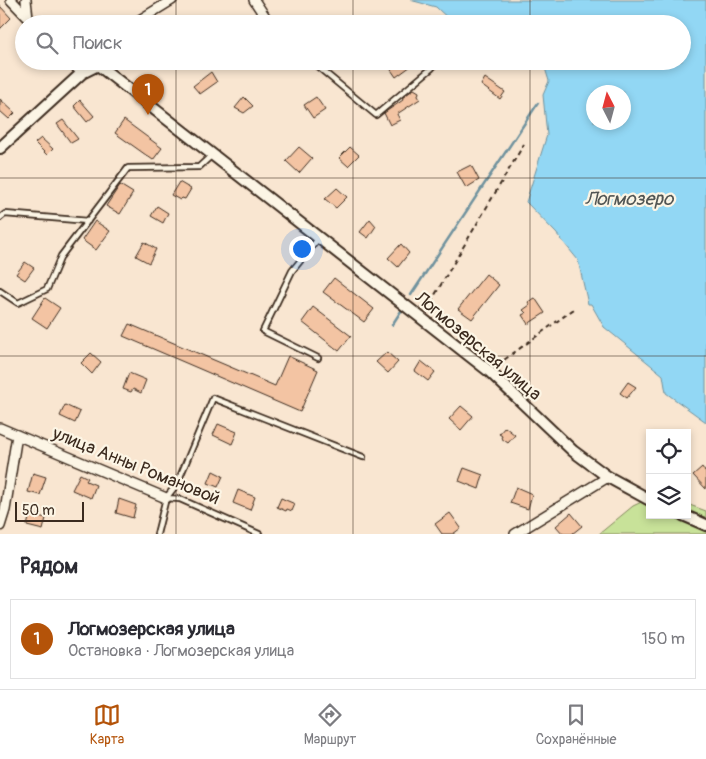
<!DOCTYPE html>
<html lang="ru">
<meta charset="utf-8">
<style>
:root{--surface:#fff;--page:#f2f2f3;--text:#2b2b33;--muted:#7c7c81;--line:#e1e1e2;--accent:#b45309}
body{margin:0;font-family:Pangolin,sans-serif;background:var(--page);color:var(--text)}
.controls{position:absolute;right:15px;bottom:15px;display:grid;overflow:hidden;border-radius:0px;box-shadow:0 2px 8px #0003}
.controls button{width:45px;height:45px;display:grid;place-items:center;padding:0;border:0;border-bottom:1px solid var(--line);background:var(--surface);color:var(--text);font:25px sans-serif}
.compass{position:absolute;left:586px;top:85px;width:45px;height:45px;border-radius:50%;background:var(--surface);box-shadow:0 2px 8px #0003;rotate:354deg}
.scale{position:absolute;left:15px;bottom:12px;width:69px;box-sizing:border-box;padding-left:5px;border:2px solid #3b2a1e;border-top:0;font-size:14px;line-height:18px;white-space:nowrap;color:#3b2a1e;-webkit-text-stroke:4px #fcf5e5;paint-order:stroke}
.you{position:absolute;left:301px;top:248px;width:18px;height:18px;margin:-12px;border:4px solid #fff;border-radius:50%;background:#1a73e8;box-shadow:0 0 0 8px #1a73e833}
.badge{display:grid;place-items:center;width:32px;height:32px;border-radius:50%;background:var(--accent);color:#fff;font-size:16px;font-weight:700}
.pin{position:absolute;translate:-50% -41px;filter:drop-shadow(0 1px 2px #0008)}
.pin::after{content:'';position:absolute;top:26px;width:18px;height:15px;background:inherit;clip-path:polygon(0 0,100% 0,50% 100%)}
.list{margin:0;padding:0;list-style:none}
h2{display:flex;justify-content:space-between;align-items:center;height:65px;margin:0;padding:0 20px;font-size:21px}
h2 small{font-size:16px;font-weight:400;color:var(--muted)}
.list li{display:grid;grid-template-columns:32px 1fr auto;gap:15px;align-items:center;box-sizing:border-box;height:80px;margin:0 10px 10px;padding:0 10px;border:1px solid var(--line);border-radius:0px}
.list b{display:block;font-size:19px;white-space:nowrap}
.list p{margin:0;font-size:16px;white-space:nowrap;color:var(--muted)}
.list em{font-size:16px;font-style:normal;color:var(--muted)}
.icon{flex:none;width:28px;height:28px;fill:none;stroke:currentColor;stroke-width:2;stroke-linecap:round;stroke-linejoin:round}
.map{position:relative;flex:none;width:706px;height:534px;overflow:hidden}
.search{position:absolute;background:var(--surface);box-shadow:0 2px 8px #0003;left:15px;right:15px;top:15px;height:55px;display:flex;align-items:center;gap:12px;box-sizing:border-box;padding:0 18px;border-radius:28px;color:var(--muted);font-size:19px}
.sheet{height:155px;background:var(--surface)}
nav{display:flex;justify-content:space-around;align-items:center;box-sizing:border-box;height:70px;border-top:1px solid var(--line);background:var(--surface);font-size:14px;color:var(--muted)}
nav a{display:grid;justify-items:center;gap:2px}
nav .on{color:var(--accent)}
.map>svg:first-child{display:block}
</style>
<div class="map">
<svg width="706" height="534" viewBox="0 0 706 534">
<rect width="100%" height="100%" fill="#f9e6d1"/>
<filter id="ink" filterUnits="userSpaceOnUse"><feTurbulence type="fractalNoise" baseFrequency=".02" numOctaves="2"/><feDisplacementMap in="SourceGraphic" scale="10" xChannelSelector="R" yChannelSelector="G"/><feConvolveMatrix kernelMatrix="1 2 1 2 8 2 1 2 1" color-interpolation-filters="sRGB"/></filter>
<g filter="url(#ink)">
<path fill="#c8e299" stroke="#82865c" d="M650,498V515H687V504L706,511V534H599L633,506Z"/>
<path fill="#92d7f4" stroke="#6f929e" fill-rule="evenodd" d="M410,0H706V422L666,393L663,375L604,327L591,304H588L578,260L556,233L526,202L547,135L543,95L549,81L545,68L539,61H682V24H454L436,7ZM594,92H624V122H594Z"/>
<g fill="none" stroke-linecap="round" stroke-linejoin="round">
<path stroke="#6f929e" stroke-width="2.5" d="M411,295L538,103
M392,325L403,308"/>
</g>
<path fill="#f3c4a3" stroke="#3b2a1e" d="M0,6L11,18L0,29Z
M385,61H407L411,66L396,77Z
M211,72L217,82L200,94L193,86Z
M485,78L505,92L500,99L481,85Z
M414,89L419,92L418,96L420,99L397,114L400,120L390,125L384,113L403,100L402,98Z
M244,97L253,106L244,113L235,108Z
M316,97L325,110L313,118L304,105Z
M0,99L15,113L9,119L0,111Z
M80,100L94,116L87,122L74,106Z
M63,120L78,139L71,143L57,124Z
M124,120L162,148L153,160L115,133Z
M41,138L53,149L47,155L35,143Z
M299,147L312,158L299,173L286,161Z
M350,147L359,155L348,166L339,158Z
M471,165L479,180L466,188L457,172Z
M179,182L191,189L185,199L182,198L180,200L171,195Z
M120,185L133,193L120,214L106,206Z
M337,188L347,197L336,208L325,199Z
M157,206L168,213L163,223L151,216Z
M370,219L376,226L368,238L360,232Z
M95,221L110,231L96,250L82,240Z
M144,242L156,249L149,263L136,256Z
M401,244L409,253L398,267L388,258Z
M25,262L34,268L25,280L16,274Z
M486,274L499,285L472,319L458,309Z
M334,278L374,309L364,322L323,292Z
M45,298L60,308L47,328L32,318Z
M535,298L545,313L528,324L522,315L526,313L523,310L530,305L528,302Z
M313,307L351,336L339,351L302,322Z
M129,324L275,386L288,356L318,370L300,412L123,336Z
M387,352L398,362L388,373L376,362Z
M91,353L101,362L92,374L81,363Z
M421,361L435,372L428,381L415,371Z
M129,373L146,380L141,393L133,389L131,392L123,389Z
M628,382L636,387L627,398L620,393Z
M65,405L80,412L75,423L60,416Z
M461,406L473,416L461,430L449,419Z
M218,424L237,432L232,444L213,435Z
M505,427L515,435L508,443L501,438L502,436L499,434Z
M702,467L706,473V489L693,475Z
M464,468L483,475L479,489L459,481Z
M213,471L223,476L218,487L208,483Z
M33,473L46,477L40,495L28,492Z
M80,474L88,478L86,481L96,485L91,498L72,490Z
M516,487L532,494L528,509L510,503Z
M238,490L255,497L250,510L233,503Z
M281,498L295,504L292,511L287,509L286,511L277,507Z
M119,499L136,505L133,518L116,513Z
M450,513L461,528L453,534H442L435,524Z
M571,513L582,526L572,534H563L556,526Z
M30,514L46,518L43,530L27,526Z"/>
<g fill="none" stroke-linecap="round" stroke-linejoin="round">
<g stroke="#3b2a1e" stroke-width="8">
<path id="service" d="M311,61L376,115L432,68
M0,218L5,214L88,221
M0,291L18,303L47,289L61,256L128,168L199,167L212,155
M318,358L263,331L292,271L318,239
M166,498L180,499L259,534
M157,534L166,498L177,484L213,398L363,457"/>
</g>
<g stroke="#3b2a1e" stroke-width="12">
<path id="minor" d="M11,0L34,24
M26,0L28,18
M254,0L270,24
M133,24L172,0
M70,61L82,73
M0,428L166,498
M0,526L5,510L17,435
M515,534L608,477"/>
</g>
<g stroke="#3b2a1e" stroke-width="14">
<path id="tertiary" d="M0,148L82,73L98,65L489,371L573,451L608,477L650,500
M683,515L706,525"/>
</g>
<path stroke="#3b2a1e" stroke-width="2" stroke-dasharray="5 4" stroke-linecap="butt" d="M426,310L524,144
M497,365L574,309"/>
<use href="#service" stroke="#fcf5e5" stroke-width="4.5"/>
<use href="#minor" stroke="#fcf5e5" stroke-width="9"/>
<use href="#tertiary" stroke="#fcf5e5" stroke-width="10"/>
</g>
</g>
<path fill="none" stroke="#3b2a1e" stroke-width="1" stroke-opacity="0.55" d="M176,0V24M353,0V24M530,0V24M176,61V534M353,61V534M530,61V534M0,178H706M0,356H706"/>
<g text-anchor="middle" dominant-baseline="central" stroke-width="4.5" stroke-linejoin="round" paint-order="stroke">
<g font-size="18" fill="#3b2a1e" stroke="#fcf5e5">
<text transform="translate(478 346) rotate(40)">Логмозерская улица</text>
<text transform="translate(136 466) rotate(22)">улица Анны Романовой</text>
</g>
<g font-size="19" font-style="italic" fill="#515554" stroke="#fcf5e5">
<text x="629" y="199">Логмозеро</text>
</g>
</g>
</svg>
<div class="controls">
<button><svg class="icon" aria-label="locate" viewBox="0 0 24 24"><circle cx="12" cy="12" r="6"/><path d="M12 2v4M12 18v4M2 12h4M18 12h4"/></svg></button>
<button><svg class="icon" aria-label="layers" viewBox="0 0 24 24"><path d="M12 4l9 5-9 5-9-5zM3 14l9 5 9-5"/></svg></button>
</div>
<svg class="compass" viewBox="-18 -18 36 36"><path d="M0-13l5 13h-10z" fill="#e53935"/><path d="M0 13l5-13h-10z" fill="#7c7c81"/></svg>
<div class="scale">50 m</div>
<div class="you"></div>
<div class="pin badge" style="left:148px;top:115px">1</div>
<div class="search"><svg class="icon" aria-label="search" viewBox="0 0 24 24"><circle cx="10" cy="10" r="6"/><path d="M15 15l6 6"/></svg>Поиск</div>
</div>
<section class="sheet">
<h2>Рядом<small></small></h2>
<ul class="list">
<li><span class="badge">1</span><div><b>Логмозерская улица</b><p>Остановка · Логмозерская улица</p></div><em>150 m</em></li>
</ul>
</section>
<nav>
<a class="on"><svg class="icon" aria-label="map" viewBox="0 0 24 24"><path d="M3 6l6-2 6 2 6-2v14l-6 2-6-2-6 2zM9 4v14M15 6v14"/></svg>Карта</a>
<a><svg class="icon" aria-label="directions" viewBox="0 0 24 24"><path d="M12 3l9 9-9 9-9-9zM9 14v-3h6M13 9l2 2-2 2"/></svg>Маршрут</a>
<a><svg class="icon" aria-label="saved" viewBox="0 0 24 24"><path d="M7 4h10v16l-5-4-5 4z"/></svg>Сохранённые</a>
</nav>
